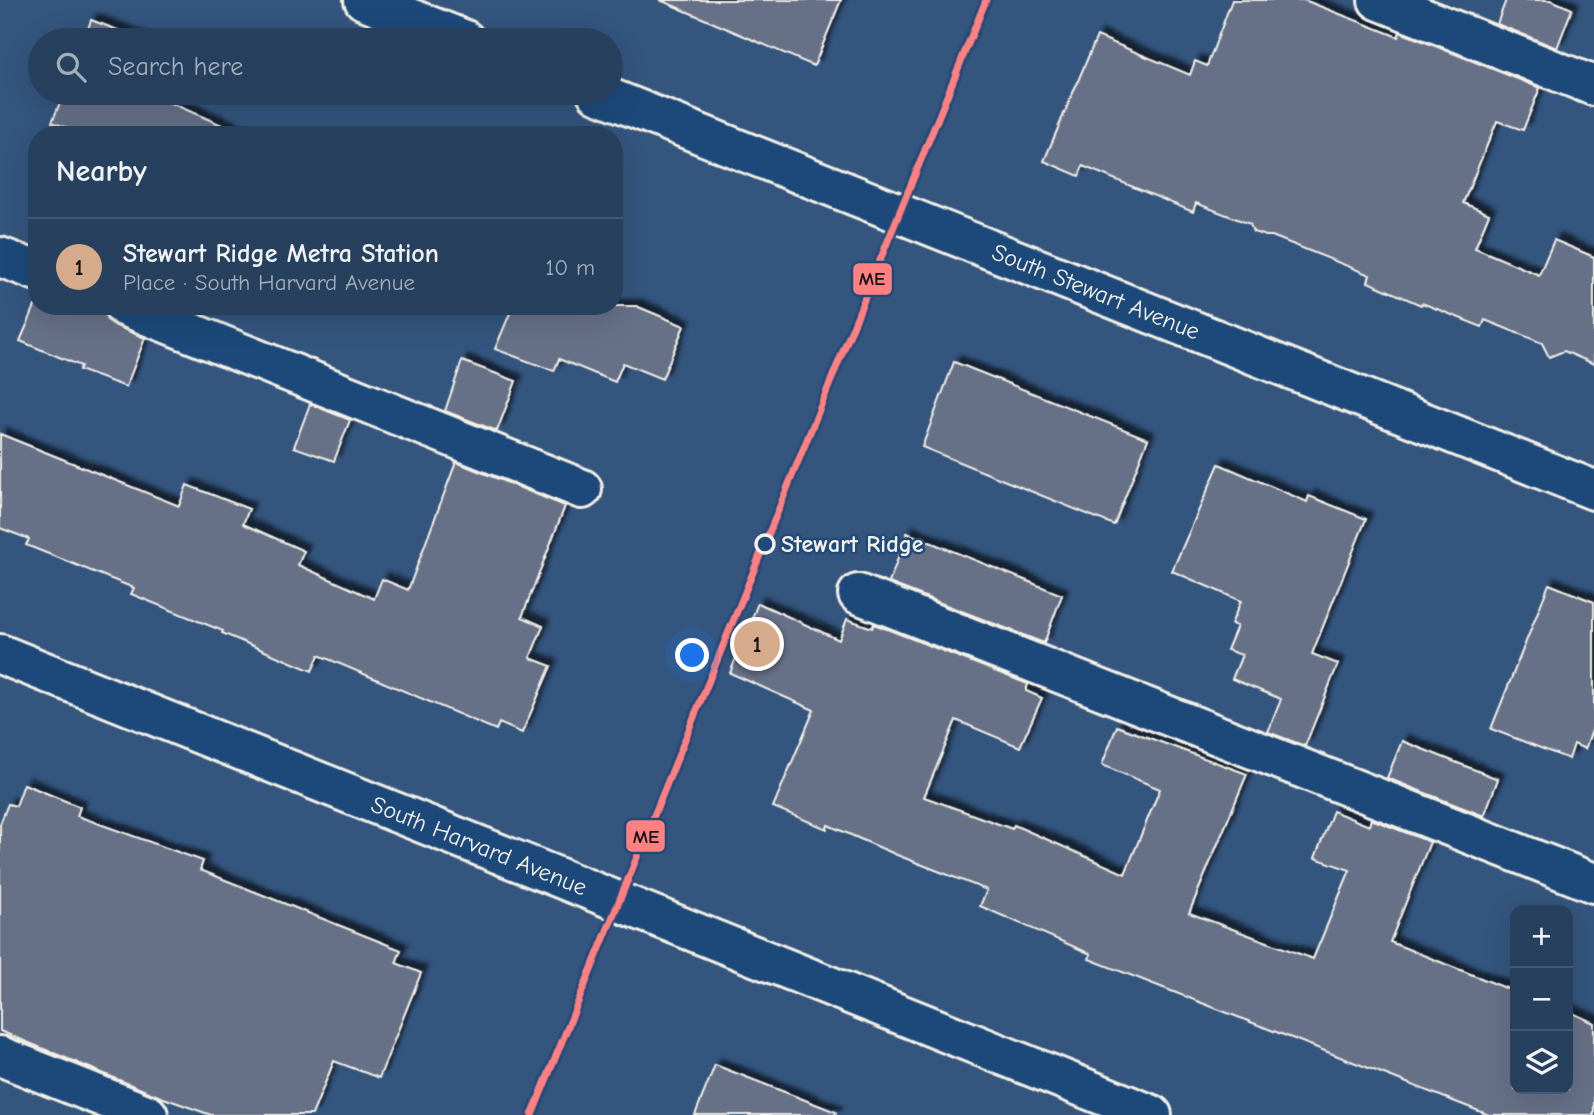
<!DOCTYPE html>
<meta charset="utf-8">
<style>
:root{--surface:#27405e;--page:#334b67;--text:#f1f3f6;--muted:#a4afbc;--line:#435973;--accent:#d6ab8b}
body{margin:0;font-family:"Comic Neue",sans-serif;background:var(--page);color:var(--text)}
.controls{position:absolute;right:21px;bottom:21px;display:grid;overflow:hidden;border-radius:14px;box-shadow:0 7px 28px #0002}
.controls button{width:63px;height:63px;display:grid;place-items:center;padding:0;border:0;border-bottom:2px solid var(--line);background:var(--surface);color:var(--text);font:35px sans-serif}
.you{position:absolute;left:693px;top:656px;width:24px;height:24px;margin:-18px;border:5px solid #fff;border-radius:50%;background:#1a73e8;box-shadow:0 0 0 10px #1a73e833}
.badge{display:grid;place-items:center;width:46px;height:46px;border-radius:50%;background:var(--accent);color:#111;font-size:23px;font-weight:700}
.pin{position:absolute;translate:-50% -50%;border:4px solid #fff;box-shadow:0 2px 7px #0006}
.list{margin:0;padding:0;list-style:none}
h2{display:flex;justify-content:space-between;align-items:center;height:91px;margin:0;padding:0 28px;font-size:30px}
h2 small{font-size:23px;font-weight:400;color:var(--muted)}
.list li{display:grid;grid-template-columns:46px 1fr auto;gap:21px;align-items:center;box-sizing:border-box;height:98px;padding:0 28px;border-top:2px solid var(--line)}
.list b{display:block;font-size:26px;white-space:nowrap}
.list p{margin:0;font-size:23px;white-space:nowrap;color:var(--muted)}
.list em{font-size:23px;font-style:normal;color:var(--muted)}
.icon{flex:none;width:38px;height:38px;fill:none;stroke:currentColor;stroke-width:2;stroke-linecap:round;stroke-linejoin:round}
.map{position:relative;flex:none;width:1594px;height:1115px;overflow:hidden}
.search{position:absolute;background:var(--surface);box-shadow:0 7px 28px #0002;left:28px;top:28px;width:595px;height:77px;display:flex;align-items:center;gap:18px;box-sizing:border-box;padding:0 24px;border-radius:38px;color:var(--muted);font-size:26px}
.panel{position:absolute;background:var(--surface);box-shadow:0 7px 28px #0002;left:28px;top:126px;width:595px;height:189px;border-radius:28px}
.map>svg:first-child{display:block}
</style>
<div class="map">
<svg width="1594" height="1115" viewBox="0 0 1594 1115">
<defs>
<filter id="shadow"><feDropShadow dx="6" dy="-6" stdDeviation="2" flood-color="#0009"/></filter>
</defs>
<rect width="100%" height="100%" fill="#34557e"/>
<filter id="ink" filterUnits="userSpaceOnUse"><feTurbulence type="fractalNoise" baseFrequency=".0143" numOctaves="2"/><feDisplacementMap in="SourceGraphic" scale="14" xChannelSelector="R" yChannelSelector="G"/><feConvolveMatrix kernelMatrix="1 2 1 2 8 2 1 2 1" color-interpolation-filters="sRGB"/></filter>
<g filter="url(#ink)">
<path fill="#667087" stroke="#f4f1e8" stroke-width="2" filter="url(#shadow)" d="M660,0H841L814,66Z
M1232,0H1304L1398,37L1400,32L1540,88L1523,130L1497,121L1463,203L1489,214L1475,248L1539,275L1554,240L1594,257V364L1564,351L1549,357L1542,343L1485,320L1482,327L1422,303L1421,305L1368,282L1370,275L1272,236H1266L1253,232L1250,224L1196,203L1193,212L1083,166L1079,176L1044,161L1097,36L1190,75L1195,61L1207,66Z
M1506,0H1551L1572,9L1557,48L1497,24Z
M91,20L144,40H84Z
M64,93H171L168,102L245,135H86L52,122Z
M35,306H103L107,320L116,326L145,338L126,387L79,370L81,366L20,341Z
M513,306H636L684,326L662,379L623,363L615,382L559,359L554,371L495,349Z
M462,361L516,381L497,431L445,411Z
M954,362L1148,439L1114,525L922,447Z
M310,404L350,420L334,461L294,447Z
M0,434L179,506L187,485L249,509L243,524L304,551L298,565L374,599L382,579L408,590L456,462L565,506L522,617L543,626L530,658L551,666L522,733L499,723L496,730L319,655L312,671L222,633L223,631L131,594L134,588L26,545L29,539L0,528Z
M1219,464L1307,502L1309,496L1366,519L1312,654L1338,664L1305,746L1268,732L1281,699L1232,679L1242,655L1227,650L1237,626L1231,624L1241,601L1172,571Z
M907,533L1062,595L1044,643L889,583Z
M1549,584L1594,602V725L1585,749L1574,744L1569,759L1491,729Z
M758,603L839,640L847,619L872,628L874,624L1028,684L1026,691L1042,698L1020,747L956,720L924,797L1012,829L1014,825L1125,874L1160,789L1102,765L1117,726L1247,774L1189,913L1313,959L1350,870L1315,858L1333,811L1369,826L1371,819L1430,842L1390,942L1513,991L1515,989V1089H1568V1011L1594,1023V1115H1489L1089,959L1091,954L980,906L987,890L897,855L828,825L827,829L773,807L814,710L730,673Z
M1402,741L1498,779L1484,816L1387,778Z
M24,784L80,807L77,816L203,861L200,870L401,950L396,963L421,973L379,1078L334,1061L312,1115H211L158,1096L0,1031V824L8,804L16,806Z
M715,1065L836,1112L835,1115H695Z"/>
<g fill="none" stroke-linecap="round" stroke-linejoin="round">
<g stroke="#f4f1e8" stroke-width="44">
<g id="minor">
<path d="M364,0L465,40"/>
<path d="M1378,0L1594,86"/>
<path id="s1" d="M597,93L1594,490"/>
<path d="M0,257L37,271"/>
<path d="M124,306L582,489"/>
<path d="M858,594L1594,883"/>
<path id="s2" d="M0,654L1152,1115"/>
<path d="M0,1056L148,1115"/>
</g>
</g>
<use href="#minor" stroke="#1f4a7a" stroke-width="38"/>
<g stroke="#1f4a7a" stroke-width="12">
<path id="rail-1" d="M532,1115L986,0"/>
</g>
<use href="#rail-1" stroke="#ff8080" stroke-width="7"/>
</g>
</g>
<circle fill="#1f4a7a" stroke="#f4f1e8" stroke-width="3.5" cx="765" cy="544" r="9"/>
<g text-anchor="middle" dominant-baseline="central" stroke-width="5" stroke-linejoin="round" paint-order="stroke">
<g font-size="24" fill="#f4f1e8" stroke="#1f4a7a">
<text stroke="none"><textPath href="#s1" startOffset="537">South Stewart Avenue</textPath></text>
<text stroke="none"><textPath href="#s2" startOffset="516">South Harvard Avenue</textPath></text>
</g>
<g font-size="24" font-weight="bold" fill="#f4f1e8" stroke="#1f4a7a" text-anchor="start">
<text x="781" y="544">Stewart Ridge</text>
</g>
</g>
<g stroke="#1f4a7a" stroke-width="2.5">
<rect x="852" y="262" width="41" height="34" rx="7" fill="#ff8080"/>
<rect x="625" y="819" width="41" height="34" rx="7" fill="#ff8080"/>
</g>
<g font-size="19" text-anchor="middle" font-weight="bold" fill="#111">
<text x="872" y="285">ME</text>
<text x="646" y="843">ME</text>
</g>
</svg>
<div class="controls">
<button>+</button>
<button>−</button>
<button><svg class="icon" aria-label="layers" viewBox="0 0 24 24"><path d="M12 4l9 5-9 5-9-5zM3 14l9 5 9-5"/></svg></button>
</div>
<div class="you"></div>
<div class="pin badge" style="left:757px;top:644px">1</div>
<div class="search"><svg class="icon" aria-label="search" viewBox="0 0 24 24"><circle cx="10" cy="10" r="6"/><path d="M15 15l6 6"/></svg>Search here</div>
<section class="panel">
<h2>Nearby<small></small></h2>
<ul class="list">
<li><span class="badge">1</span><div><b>Stewart Ridge Metra Station</b><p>Place · South Harvard Avenue</p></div><em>10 m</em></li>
</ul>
</section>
</div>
